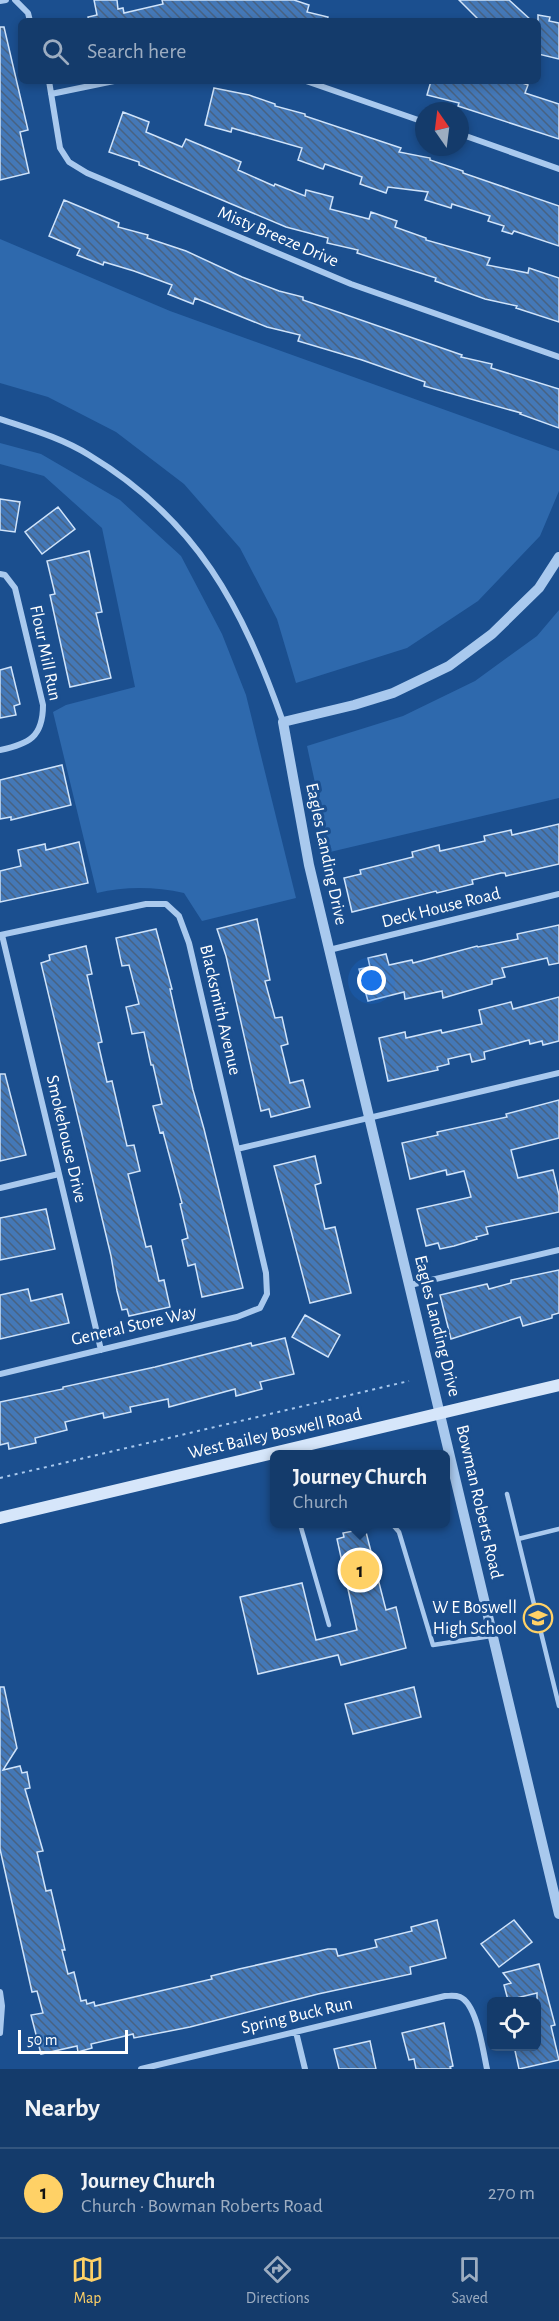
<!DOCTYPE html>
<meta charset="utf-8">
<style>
:root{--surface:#143b6b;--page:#1d4271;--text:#f1f3f6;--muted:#9dadc1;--line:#33557e;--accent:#ffd166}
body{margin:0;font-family:"Alegreya Sans",sans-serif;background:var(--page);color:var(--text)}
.controls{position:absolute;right:18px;bottom:18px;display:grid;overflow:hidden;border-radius:9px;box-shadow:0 3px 9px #0003}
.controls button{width:54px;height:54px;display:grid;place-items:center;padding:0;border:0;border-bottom:2px solid var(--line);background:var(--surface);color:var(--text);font:30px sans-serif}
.compass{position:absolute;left:415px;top:102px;width:54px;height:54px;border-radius:50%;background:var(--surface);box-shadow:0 3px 9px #0003;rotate:346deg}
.scale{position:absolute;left:18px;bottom:15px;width:110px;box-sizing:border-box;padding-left:6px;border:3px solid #fff;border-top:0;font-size:16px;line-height:21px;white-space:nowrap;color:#fff;-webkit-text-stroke:4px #1b4f8f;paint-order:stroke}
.you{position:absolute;left:372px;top:981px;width:21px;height:21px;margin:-15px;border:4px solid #fff;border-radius:50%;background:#1a73e8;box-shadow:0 0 0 9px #1a73e833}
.badge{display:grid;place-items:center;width:39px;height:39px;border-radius:50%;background:var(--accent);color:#111;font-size:20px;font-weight:700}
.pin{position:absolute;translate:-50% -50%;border:3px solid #fff;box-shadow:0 2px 6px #0006}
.popup{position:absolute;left:270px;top:1450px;width:180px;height:78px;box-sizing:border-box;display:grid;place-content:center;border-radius:9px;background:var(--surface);filter:drop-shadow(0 2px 4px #0005);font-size:20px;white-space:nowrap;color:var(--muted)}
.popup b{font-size:22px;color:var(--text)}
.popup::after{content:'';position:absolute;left:50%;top:100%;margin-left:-12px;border:12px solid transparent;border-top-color:var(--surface)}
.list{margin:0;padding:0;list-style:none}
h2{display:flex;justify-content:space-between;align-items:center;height:78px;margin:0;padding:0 24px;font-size:26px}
h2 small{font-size:20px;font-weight:400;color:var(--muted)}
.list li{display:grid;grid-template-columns:39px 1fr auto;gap:18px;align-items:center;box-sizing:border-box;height:90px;padding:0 24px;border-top:2px solid var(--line)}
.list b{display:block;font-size:22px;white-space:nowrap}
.list p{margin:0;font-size:20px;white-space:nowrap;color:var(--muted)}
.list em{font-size:20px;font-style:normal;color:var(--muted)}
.icon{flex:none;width:33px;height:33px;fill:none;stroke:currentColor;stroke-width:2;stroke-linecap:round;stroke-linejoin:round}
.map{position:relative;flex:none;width:559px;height:2069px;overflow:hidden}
.search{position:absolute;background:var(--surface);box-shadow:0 3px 9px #0003;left:18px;right:18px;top:18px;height:66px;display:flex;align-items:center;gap:15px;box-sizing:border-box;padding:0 21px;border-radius:9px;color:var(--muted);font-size:22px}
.sheet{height:168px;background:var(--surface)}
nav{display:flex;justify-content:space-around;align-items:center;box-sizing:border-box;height:84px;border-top:2px solid var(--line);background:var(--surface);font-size:16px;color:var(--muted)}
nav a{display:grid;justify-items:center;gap:3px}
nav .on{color:var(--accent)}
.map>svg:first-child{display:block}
</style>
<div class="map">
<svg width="559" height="2069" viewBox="0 0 559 2069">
<defs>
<pattern id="building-back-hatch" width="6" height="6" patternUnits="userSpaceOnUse" patternTransform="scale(1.5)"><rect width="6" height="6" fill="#4478b7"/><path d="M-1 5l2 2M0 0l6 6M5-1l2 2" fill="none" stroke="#486282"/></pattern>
</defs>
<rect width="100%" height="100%" fill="#1b4f8f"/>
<path fill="#2e69ad" d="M0,239L170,311L559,451V491L540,536L478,601L407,648L296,683L277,619L240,548L184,484L116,432L48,397L0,383Z
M0,443L41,454L120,500L181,556L222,634L246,695L296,898L202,921L184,893C156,887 126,886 97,893L53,712L66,705L135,687L102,528L44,476L0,464Z
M559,610V798L330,852L307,746L403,716L475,681L537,636Z"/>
<path fill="url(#building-back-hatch)" stroke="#cfe3fa" stroke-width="1.5" d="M94,0H117L118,9L123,8L124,13L163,4L162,0H294L309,5L307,12L328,17L327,21H89L88,17L97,15Z
M459,0H509L532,21H480Z
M538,15L550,17L549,21L559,23V59L538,54Z
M0,27H4L28,130L20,132L29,173L0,180Z
M431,81H517L528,85L525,93L559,104V139L458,106L459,103L427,95Z
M214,88L249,95L275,104V106L305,114V116L401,148L399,152L430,158V160L463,171V173L559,206V246L514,231L512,234L502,231L504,226L488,221L490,216L452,204L451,208L425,200L428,192L388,187L386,193L360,184L362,177L325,164L323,169L298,160L302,148L232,128L231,132L205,125Z
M123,112L149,122L146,132L182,147L186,139L241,162L238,170L274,186L275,184L305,196L306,190L333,197L330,209L369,219L371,212L397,221L395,227L426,238V240L490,258L487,265L528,273L529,268L559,278V322L516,308L517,306L485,299L435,281L436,278L357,253L358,250L327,243L328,238L286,227L139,165V162L109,152Z
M64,200L119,223L118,227L148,235L147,238L186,251L242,277L279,291L303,297V300L462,355L461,357L492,364L491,368L559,389V428L520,414L521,413L424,386L425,382L362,360L298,341L300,335L267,327L195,298L193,304L168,294L172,285L134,271L104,262L103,265L77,255L80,249L49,236Z
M0,499L20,502L15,532L0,530Z
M58,507L75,529L42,554L25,532Z
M89,551L102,612L96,613L111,678L70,687L50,595L55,594L47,561Z
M11,667L20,704L14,706L16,715L0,718V670Z
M62,765L71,805L11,820V817L0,819V780Z
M559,824V864L506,876L505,873H501L472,880L473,884L437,893L436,891L352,912L344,878L361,874L360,870L413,857L412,852L439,845L440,851L485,841L484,836L511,830L512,835Z
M79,842L88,883L0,902V871L21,866L18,850L45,844L46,850Z
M257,919L270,980L265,981L275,1018L282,1017L288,1044L281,1046L290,1083L303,1080L310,1107L271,1117L269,1109L261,1111L226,956L217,929Z
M559,925V963L549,965L547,958L502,968L505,977L492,980V984L443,998L442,991L405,999L404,992L368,1001L359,969L370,967L368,958L386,954L389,965L412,960L413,963L477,946L478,947L518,939L517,934Z
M156,929L172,989H170L193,1090L204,1129L243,1288L202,1297L195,1264L188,1266L182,1240L188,1238L180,1204L182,1203L163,1132L160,1133L153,1106L162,1104L153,1065H151L144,1032L132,1034L126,1007L139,1004L129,965L122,966L116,938Z
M86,946L92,974L87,975L102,1042L98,1043L107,1082L112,1081L127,1146L134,1145L140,1171L128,1174L146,1247L151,1246L159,1281L164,1280L170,1307L129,1316L127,1309L122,1310L117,1291L111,1256L41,963L50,960L49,955Z
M559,997V1041L543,1045L542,1041L530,1044L529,1040L484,1052L485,1059L472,1062L470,1054L448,1059L449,1064L437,1067L438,1070L388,1081L379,1038L405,1032L406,1038L441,1030L442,1033L482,1024L479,1010L511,1002L513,1009Z
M0,1074H5L26,1155L0,1161Z
M559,1100V1138L511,1150L518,1178L553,1170L559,1195V1212L486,1227L488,1234L476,1237L477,1239L454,1246L440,1249L438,1243L426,1246L417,1209L471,1197L464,1171L447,1175L446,1170L410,1179L402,1143L438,1135L437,1132L507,1117L506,1114Z
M315,1156L321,1183L315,1185L325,1229L335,1227L351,1293L310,1303L274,1166Z
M46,1209L55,1249L0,1260V1218Z
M559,1270V1313L552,1315V1318L523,1326L520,1317L451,1339L440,1295L487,1284L489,1289L511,1283V1280Z
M28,1289L31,1301L62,1294L69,1323L0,1339V1295Z
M305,1315L340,1335L328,1357L292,1337Z
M285,1338L294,1374L260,1382L262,1389L236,1396L235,1389L169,1407L168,1399L130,1407L131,1412L104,1418L103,1413L65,1422L67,1430L35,1438L36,1443L9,1449L8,1443L0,1445V1402L63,1389V1387L155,1367L251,1343L252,1346Z
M358,1530L359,1533L366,1532L386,1610L396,1607L406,1648L341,1665L338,1655L258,1674L240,1597L302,1583L316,1640L357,1630L337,1539L344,1537L343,1533Z
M0,1687H4L17,1748L3,1770L20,1766L22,1773L27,1772L30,1788L25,1789L43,1851L37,1852L46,1891L51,1890L65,1950H62L68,1974L74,1972L81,2001L86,2000L87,2004L94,2002L95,2006L212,1979L211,1976L239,1969L328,1949H336L338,1956L377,1947L375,1940L412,1931L411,1927L437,1920L446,1958L410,1967L411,1974L318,1994L190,2027L134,2038L133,2034L121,2037L91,2044L92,2048L78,2052L77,2046L41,2054L31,2015L43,2013L37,1991L32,1992L0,1849Z
M414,1687L421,1717L353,1734L345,1704Z
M514,1920L532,1942L499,1967L481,1944Z
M539,1964L555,2025L551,2026L559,2060L519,2069L514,2046H537V1993L508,2000L504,1985L511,1983L503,1973Z
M444,2023L453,2066L450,2067L451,2069H416L414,2059L409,2060L402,2033Z
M370,2041L376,2069H339L334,2049Z"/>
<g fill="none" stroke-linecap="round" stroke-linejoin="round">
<path stroke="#a9c9ee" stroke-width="2" stroke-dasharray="3 4.5" stroke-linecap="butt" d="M0,1478L409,1381"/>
<path stroke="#a9c9ee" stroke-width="4.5" d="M507,1494L518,1539
M300,1524L329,1625
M392,1524L399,1532L433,1645L491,1636
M559,1529L518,1539L559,1706"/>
<path stroke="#a9c9ee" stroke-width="6" d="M15,0L28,13L30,21
M0,1L6,0
M49,81L60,148L69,162L87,173L351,284L559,357
M306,81L424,122
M51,94L114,81
M460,134L559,169
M0,419C30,429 62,438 89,455C197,520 242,606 283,722
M0,574L5,575L15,588L43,705C43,737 29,744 0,750
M0,935L146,904H166L179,916L189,943L266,1273L267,1294L260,1308L237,1317L0,1374
M2,935L101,1350
M329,950L559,894
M237,1149L559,1073
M0,1188L59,1174
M410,1285L559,1250
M0,1992L2,2006L0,2033
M296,2032L305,2069
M141,2069L445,1996C450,1996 455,1995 460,1997C477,2004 483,2051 487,2069"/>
<path stroke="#a9c9ee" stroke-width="10" d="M559,557L539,588L492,634L449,666L393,693L354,705L283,722L309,865L559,1914"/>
<path stroke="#d6e6fa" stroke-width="12" d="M0,1518L559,1385"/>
</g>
<defs>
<g id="school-ring" transform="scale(1.5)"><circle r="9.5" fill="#1b4f8f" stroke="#ffd166" stroke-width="1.5"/><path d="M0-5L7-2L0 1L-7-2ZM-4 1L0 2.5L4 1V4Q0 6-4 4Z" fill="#ffd166"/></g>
</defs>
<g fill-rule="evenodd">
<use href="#school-ring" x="538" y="1618"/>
</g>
<g text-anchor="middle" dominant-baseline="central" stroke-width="6" stroke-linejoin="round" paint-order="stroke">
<g font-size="18" fill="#fff" stroke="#1b4f8f">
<text transform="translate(278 237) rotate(23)">Misty Breeze Drive</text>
<text transform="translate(45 653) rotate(78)">Flour Mill Run</text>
<text transform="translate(326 854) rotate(78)">Eagles Landing Drive</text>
<text transform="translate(441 908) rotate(-14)">Deck House Road</text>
<text transform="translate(220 1010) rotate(77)">Blacksmith Avenue</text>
<text transform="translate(66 1139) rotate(77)">Smokehouse Drive</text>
<text transform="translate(134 1326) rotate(-13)">General Store Way</text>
<text transform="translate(437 1326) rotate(76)">Eagles Landing Drive</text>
<text transform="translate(275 1434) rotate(-13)">West Bailey Boswell Road</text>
<text transform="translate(479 1502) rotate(77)">Bowman Roberts Road</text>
<text transform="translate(297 2016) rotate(-13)">Spring Buck Run</text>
</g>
<g font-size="18" fill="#fff" stroke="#1b4f8f" text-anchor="end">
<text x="517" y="1608">W E Boswell<tspan x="517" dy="21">High School</tspan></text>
</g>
</g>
</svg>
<div class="controls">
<button><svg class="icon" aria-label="locate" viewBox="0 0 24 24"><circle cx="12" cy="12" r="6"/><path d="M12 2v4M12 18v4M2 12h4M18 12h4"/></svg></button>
</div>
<svg class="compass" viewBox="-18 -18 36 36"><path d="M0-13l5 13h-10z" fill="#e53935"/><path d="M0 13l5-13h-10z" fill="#9dadc1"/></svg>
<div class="scale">50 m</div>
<div class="you"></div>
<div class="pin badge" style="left:360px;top:1570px">1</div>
<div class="popup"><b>Journey Church</b>Church</div>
<div class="search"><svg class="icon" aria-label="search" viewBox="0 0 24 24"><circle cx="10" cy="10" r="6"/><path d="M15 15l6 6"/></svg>Search here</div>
</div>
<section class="sheet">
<h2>Nearby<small></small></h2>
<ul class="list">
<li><span class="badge">1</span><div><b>Journey Church</b><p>Church · Bowman Roberts Road</p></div><em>270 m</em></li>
</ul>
</section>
<nav>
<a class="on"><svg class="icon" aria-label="map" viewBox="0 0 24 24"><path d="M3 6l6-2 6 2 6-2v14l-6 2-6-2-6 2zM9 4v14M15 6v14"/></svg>Map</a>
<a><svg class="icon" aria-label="directions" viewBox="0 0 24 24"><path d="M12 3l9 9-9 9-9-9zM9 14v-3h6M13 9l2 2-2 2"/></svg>Directions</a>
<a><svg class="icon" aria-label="saved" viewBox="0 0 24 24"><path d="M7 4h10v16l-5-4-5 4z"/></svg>Saved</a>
</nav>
